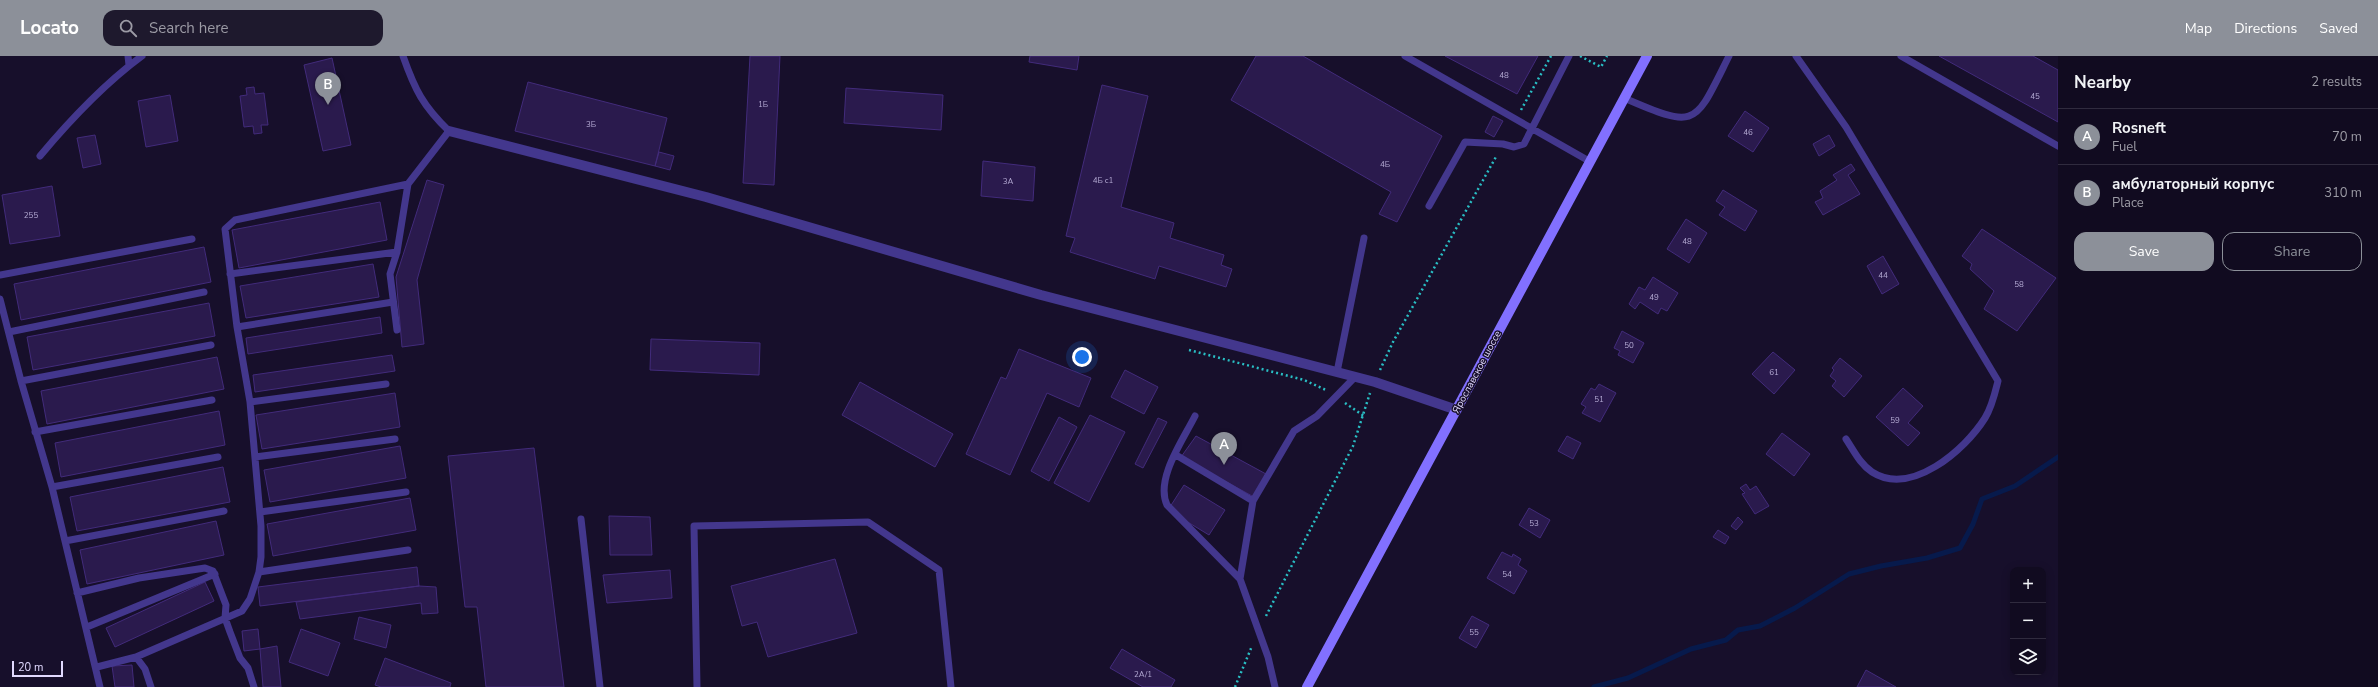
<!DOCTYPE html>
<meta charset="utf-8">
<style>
:root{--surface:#110b20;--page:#1e192d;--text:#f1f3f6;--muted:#9c9ba5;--line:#302b3e;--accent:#8c9099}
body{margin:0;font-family:"Nunito Sans",sans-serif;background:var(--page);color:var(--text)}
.controls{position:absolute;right:12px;bottom:12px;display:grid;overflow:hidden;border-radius:8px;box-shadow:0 2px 10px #0003}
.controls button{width:36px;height:36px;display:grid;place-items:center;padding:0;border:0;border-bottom:1px solid var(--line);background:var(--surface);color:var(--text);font:20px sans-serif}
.scale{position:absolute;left:12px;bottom:10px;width:51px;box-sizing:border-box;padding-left:4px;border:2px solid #e1d9ff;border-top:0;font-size:11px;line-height:14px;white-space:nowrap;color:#e1d9ff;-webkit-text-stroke:3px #170f2b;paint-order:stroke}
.you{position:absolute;left:1082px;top:301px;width:14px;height:14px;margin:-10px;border:3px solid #fff;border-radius:50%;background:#1a73e8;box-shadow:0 0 0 6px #1a73e833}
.badge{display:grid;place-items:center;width:26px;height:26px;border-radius:50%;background:var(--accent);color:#fff;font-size:13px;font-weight:700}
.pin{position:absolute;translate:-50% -33px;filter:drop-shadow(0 1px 2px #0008)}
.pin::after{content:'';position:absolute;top:21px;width:14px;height:12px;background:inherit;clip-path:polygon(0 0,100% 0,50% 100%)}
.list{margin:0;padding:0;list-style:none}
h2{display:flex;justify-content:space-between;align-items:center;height:52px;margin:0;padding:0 16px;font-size:17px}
h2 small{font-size:13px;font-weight:400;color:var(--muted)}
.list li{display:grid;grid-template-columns:26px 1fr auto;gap:12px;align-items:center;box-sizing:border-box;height:56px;padding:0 16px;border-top:1px solid var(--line)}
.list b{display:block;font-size:15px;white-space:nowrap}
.list p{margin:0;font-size:13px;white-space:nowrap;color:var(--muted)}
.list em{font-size:13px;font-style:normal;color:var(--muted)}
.actions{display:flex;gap:8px;padding:12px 16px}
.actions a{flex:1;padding:9px 0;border:1px solid var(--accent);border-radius:12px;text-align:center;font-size:14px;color:var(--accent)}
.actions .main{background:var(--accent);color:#fff}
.icon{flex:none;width:22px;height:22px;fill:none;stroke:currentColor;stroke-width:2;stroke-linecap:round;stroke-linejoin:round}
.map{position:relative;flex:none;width:2058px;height:631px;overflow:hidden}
header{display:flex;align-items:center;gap:24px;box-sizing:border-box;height:56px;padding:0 20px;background:var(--accent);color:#fff}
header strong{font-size:19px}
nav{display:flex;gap:22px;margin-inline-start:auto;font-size:14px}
.search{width:280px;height:36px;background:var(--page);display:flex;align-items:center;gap:10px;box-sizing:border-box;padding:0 14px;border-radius:12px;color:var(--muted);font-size:15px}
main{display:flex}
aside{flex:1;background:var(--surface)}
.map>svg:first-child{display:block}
</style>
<header>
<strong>Locato</strong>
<div class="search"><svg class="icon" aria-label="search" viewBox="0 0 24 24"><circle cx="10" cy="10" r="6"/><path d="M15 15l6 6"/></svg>Search here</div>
<nav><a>Map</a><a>Directions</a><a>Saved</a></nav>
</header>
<main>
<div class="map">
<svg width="2058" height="631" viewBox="0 0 2058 631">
<rect width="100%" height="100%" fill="#170f2b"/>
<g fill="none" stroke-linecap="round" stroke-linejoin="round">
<path stroke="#071a4c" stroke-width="5" d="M1594,631L1628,622L1691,593L1726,584L1738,574L1760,570L1795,552L1849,518L1881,510L1927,502L1960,492L1973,468L1982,443L2015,430L2058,401"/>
</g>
<path fill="#2a1a4d" stroke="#422b7b" d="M750,0H780L774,129L743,127Z
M1030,0H1079L1077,14L1029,6Z
M1256,0H1303L1442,80L1397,166L1379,158L1391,136L1231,44Z
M1445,0H1538L1517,38Z
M1939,0H2033L2058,14V66Z
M332,2L351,89L323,95L304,9Z
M528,26L667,62L655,110L515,75Z
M1102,29L1148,40L1121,151L1174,167L1170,182L1224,199L1221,209L1232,213L1226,231L1159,210L1155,223L1070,196L1075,182L1066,180Z
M254,31L255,38L264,37L268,69H261L262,77L254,78L253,70L244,71L240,40L247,39L246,32Z
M846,32L943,39L941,74L844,67Z
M170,39L178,85L146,91L138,45Z
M1745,55L1769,72L1753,96L1728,80Z
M1493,60L1503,65L1494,81L1485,76Z
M95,79L101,108L83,112L77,82Z
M1829,79L1835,90L1819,100L1813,88Z
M659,96L674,100L670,114L655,110Z
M983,105L1035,111L1033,145L981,140Z
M1851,108L1855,114L1848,119L1860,138L1823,159L1815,146L1823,142L1820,135L1837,124L1833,119Z
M427,124L444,129L417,224L424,288L402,291L396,221Z
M52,130L60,180L10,188L2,139Z
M1723,134L1757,155L1745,175L1719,159L1725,151L1716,145Z
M380,146L387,184L239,212L232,174Z
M1686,163L1707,177L1689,207L1667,193Z
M1982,173L2056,222L2017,275L1984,253L1994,235L1970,213L1972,208L1962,200Z
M204,191L211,226L21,264L14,228Z
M1883,200L1899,228L1882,238L1867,210Z
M373,208L379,241L246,262L240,230Z
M1653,221L1678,237L1667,255L1661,252L1658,258L1640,246L1635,253L1629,248L1639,231L1645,234Z
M209,247L215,280L33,314L27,281Z
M380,261L382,277L248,298L246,282Z
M1622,275L1644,287L1633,307L1618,299L1620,295L1614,292Z
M651,283L760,287L759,319L650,314Z
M1019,293L1091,322L1079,351L1047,337L1010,419L966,398L1001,321L1006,323Z
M1773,296L1795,314L1774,338L1752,318Z
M392,299L395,315L255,336L253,319Z
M217,301L224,333L47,368L41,335Z
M1840,302L1862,320L1844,341L1832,330L1836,325L1830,320L1834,314L1832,312Z
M1125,314L1158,331L1144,358L1111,341Z
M860,326L953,378L935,411L842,359Z
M1599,328L1616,337L1600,366L1582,357L1586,351L1581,348L1591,332L1595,334Z
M1903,332L1923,350L1908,367L1920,377L1908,390L1876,361Z
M395,337L400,371L262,393L256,359Z
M219,355L225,389L61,421L55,387Z
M1090,359L1125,376L1089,446L1054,427Z
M1059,361L1077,371L1049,425L1031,415Z
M1158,362L1167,366L1143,412L1135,408Z
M1782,377L1810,398L1794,420L1766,398Z
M1196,380L1266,418L1254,441L1181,401Z
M1567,380L1581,387L1573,403L1558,395Z
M400,390L406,422L270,446L264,414Z
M534,392L564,631H486L477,551H465L448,400Z
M223,411L230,446L77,475L70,441Z
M1746,428L1750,434L1756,430L1769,450L1755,458L1742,438L1745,437L1740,432Z
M1184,429L1225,454L1209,479L1168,454Z
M410,442L416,474L273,500L267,468Z
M1529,452L1550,464L1540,482L1519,469Z
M609,460L650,461L652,499H610Z
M1738,461L1743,466L1736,474L1731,470Z
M216,465L224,499L87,528L80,494Z
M1718,474L1729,481L1725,488L1713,481Z
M1502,496L1512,501L1513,498L1521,503L1518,509L1527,515L1514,538L1487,522Z
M835,503L857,577L768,601L757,566L742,570L731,530Z
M417,511L419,530L260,550L258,531Z
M670,514L672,542L607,547L603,519Z
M205,526L214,545L115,591L106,572Z
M419,530L436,531L438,557L422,558L421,547L300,563L296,546Z
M1472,560L1489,569L1476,592L1459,582Z
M359,561L391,569L386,592L354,583Z
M258,573L260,593L244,595L242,575Z
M301,573L340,587L328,620L289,606Z
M277,590L281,631H263L260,593Z
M1122,593L1175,624L1171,631H1143L1110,612Z
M385,602L451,627L450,631H381L375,629Z
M132,609L134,631H115L112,610Z
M1866,614L1896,631H1857Z"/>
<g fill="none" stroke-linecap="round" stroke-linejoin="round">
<path stroke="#29bec4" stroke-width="2.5" stroke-dasharray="2 3" stroke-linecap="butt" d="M1580,0L1601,11L1607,0
M1521,54L1551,0
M1189,294L1304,324L1326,334
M1380,314L1393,286L1497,99
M1345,347L1364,360
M1266,560L1353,390L1370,337
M1235,631L1252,590"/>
<path stroke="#43378d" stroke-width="7" d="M128,0L129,9
M1405,0L1589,105
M1796,0L1846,71L1998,325C1995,337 1992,351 1985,362C1965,394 1911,441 1872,416C1860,408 1854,395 1846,383
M1901,0L2058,90
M1624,42C1698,74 1694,70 1729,0
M40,100C71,63 104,28 142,0
M1429,150L1465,86L1503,88L1514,91L1524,88L1569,0
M230,218L397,196
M0,219L192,183
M0,243L21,325L52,431L100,631
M237,271L393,246
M397,274L390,218L397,196L408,128L449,75C423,50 415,34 403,0
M9,276L204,236
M1337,316L1364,182
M21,325L211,289
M250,346L386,328
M1195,360C1183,384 1155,423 1167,449L1240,523L1268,601L1275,631
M35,376L212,344
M1176,399L1253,445
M255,401L395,383
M52,431L218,401
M260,456L406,436
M581,463L600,631
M65,485L224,455
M259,516L408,494
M1240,523L1253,445L1294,375L1317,360L1355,321
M77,537L139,522L205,512L213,515L226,549L225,562L230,576L240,602L248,612L254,631
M87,571L215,518
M136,601L145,613L151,631
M97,611L136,601L242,555L250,543L259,516L261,501V470L250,346L237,271L225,173L235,164L408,128
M697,631L694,470L868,466L939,514L951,631"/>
<path stroke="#43378d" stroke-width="10" d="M449,75L706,141L1041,239L1375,326L1457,354"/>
<path stroke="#8270ff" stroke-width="10" d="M1307,631L1647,0"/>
</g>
<g text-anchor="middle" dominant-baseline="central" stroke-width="3" stroke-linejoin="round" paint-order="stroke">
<g font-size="8" fill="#b3a9d2">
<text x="1504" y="19">48</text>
<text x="2035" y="40">45</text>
<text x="763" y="48">1Б</text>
<text x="591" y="68">3Б</text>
<text x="1748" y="76">46</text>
<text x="1385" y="108">4Б</text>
<text x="1103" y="124">4Б с1</text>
<text x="1008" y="125">3А</text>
<text x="31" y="159">255</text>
<text x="1687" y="185">48</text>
<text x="1883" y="219">44</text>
<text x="2019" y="228">58</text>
<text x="1654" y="241">49</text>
<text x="1629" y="289">50</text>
<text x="1774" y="316">61</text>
<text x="1599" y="343">51</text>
<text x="1895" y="364">59</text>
<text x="1534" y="467">53</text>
<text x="1507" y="518">54</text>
<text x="1474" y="576">55</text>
<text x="1143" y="618">2А/1</text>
</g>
<g font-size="10" fill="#e1d9ff" stroke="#170f2b">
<text transform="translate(1477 316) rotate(-62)">Ярославское шоссе</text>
</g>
</g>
</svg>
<div class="controls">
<button>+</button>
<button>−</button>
<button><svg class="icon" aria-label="layers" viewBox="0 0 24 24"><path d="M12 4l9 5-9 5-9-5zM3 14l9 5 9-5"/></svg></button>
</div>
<div class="scale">20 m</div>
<div class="you"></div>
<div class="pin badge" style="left:1224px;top:409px">A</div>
<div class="pin badge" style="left:328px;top:49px">B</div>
</div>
<aside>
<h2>Nearby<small>2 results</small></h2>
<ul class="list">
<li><span class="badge">A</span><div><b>Rosneft</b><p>Fuel</p></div><em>70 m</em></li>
<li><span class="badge">B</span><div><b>амбулаторный корпус</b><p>Place</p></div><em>310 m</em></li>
</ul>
<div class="actions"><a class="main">Save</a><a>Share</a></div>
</aside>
</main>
